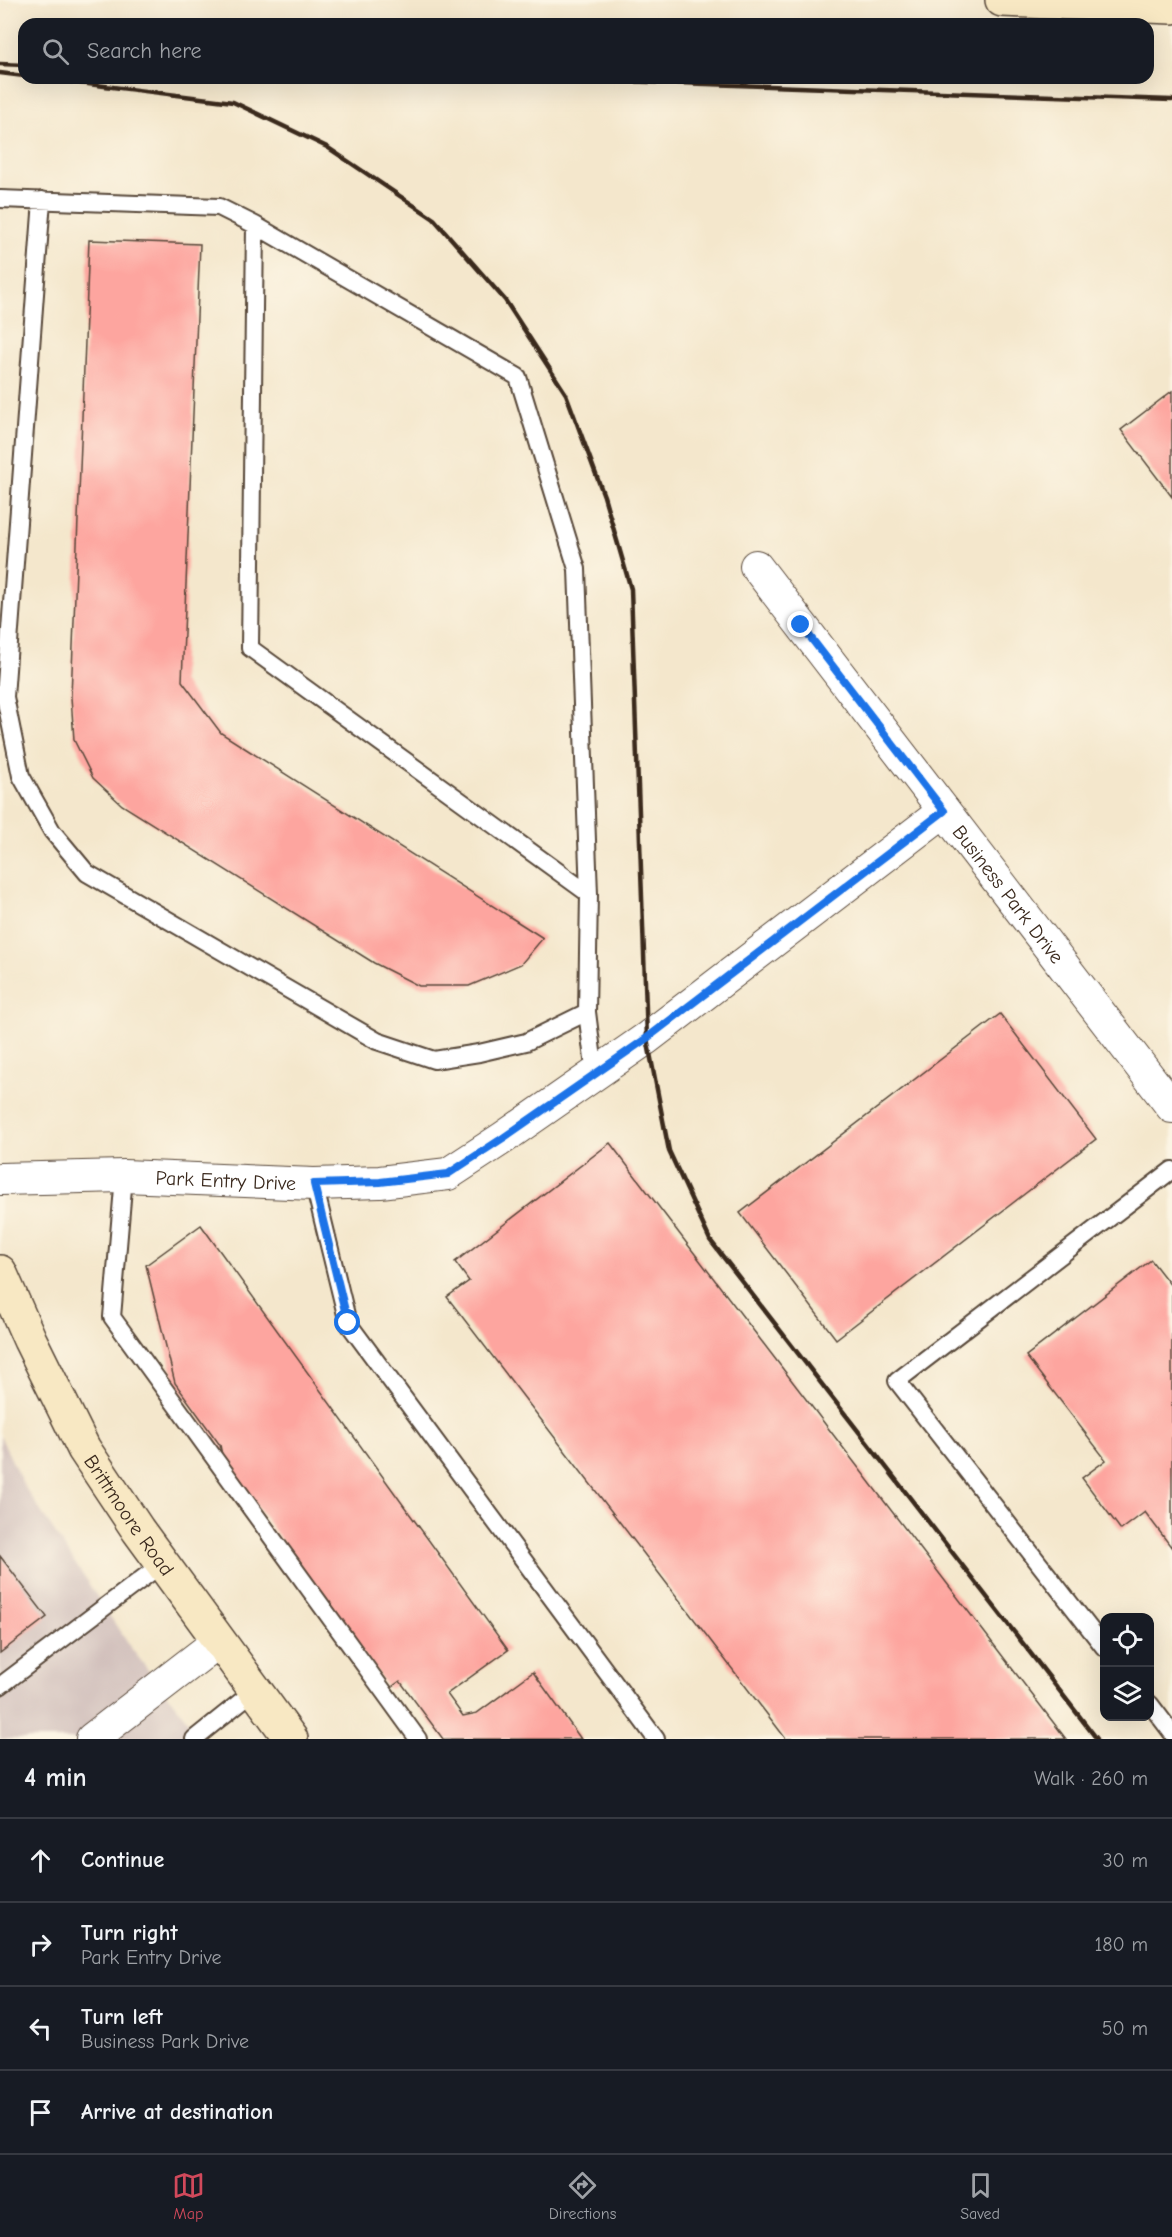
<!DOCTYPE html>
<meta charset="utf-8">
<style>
:root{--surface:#171b24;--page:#20242c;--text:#f1f3f6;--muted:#9ea1a6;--line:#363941;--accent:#d1495b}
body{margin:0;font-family:"Comic Neue",sans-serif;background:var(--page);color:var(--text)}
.controls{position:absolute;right:18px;bottom:18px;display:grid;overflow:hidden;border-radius:12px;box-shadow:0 6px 24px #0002}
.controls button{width:54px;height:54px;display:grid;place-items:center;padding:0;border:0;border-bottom:2px solid var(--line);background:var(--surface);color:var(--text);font:30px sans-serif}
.stop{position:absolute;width:18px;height:18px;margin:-14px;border:4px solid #1a73e8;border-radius:50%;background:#fff}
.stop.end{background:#1a73e8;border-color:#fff;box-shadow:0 2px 6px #0008}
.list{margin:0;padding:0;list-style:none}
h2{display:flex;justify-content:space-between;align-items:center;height:78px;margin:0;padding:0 24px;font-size:26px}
h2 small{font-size:20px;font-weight:400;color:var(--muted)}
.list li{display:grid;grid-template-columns:39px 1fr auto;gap:18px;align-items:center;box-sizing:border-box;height:84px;padding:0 24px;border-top:2px solid var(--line)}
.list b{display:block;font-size:22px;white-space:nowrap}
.list p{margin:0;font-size:20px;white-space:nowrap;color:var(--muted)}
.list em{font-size:20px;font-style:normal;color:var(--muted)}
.icon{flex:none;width:33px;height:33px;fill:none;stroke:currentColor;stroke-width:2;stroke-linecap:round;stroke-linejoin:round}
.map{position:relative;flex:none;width:1172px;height:1739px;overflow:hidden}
.search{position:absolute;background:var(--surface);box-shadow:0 6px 24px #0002;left:18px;right:18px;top:18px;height:66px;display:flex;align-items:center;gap:15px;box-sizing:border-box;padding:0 21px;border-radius:18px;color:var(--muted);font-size:22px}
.sheet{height:414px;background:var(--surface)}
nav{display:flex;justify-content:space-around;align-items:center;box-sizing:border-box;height:84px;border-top:2px solid var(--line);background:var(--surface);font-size:16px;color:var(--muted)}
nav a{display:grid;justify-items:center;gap:3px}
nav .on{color:var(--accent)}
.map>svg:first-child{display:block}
</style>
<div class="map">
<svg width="1172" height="1739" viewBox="0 0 1172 1739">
<rect width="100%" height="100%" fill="#fcf5e5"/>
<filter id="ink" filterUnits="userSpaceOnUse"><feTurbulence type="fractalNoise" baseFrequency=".0167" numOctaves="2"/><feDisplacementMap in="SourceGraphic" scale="12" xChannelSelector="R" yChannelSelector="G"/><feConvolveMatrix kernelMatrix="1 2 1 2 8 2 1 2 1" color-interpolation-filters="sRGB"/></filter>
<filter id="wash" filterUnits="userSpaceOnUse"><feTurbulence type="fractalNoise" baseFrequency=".008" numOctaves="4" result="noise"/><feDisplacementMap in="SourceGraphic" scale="24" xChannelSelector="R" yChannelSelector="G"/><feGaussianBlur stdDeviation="1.35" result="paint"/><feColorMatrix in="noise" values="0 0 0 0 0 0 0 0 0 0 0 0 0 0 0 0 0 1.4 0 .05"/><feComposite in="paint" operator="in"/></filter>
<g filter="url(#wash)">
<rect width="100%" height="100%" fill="#f4e7cc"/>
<path fill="#d1c0bc" d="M0,1436L24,1486L131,1648L202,1739H0Z"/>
<g id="blocks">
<path fill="#fda59f" d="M89,240L200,244L182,681L221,733L543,938L521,964L469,986H419L374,963L122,805L93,778L74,740L71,697Z
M1172,391V497L1121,430Z
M1000,1014L1096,1139L836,1339L740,1213Z
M610,1143L1066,1739H786L447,1297L469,1281L455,1262Z
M201,1225L508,1650L447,1694L463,1716L477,1713L533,1672L581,1739H443L400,1681L389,1689L223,1460L220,1445L175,1383L146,1265Z
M1151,1260L1172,1287V1548L1145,1512L1121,1530L1082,1478L1106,1460L1026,1356Z
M0,1556L47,1617L0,1653Z"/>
</g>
</g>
<g filter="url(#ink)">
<use href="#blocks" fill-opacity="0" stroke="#574638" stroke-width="1.5"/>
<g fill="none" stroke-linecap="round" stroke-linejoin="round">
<g stroke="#574638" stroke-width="20">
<path id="lane" d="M0,199L219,207L255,225L518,377L577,569L589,894L587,1012L526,1042L479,1053L434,1060L377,1041L87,873L52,831L21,776L5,697L42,200
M255,225L250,648L589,894
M587,1012L595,1075
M124,1176L112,1317L418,1739
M314,1184L348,1323L656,1739
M1104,1647L897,1381L1172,1170
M0,1686L163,1563
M1150,1704L1172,1733
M194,1739L255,1690"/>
</g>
<g stroke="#574638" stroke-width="34">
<g id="street">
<path id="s1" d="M756,566L1172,1107"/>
<path id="s2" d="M0,1179L124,1176L314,1184L380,1182L448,1174L503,1138L647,1038L944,811"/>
<path d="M92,1739L219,1641"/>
</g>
</g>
<g stroke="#574638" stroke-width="36">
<g id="secondary">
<path d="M1002,0L1172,7"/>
<path id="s3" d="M0,1272L30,1340L84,1449L138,1530L291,1739"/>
</g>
</g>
<use href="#lane" stroke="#fff" stroke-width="16"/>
<use href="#street" stroke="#fff" stroke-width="32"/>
<use href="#secondary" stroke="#f8e8c3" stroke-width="33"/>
<path stroke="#3b2a1e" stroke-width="4.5" d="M0,64L24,65
M0,73L24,76
M40,78L233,102L327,147L434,219L505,300L566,394L604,496L631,589L647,1038L669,1151L710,1240L1097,1739
M534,78L1172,100"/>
</g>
</g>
<g fill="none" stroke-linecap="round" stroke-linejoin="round" filter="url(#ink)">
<path stroke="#1a73e8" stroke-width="8" d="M348,1323L314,1184L380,1182L448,1174L503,1138L647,1038L944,811L801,625"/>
</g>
<g text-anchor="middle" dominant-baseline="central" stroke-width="6" stroke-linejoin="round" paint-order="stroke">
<g font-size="20" fill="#3b2a1e" stroke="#fcf5e5">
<text stroke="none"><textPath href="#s1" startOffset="414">Business Park Drive</textPath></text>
<text stroke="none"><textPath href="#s2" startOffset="226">Park Entry Drive</textPath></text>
<text stroke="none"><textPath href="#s3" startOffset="276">Brittmoore Road</textPath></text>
</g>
</g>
</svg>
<div class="controls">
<button><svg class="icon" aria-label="locate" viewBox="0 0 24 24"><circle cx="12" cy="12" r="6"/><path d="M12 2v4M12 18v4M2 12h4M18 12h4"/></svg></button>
<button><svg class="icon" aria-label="layers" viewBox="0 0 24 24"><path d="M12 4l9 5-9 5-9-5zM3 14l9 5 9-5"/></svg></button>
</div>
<div class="stop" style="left:348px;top:1323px"></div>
<div class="stop end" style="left:801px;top:625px"></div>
<div class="search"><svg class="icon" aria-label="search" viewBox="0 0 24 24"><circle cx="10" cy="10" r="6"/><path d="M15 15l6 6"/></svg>Search here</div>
</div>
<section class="sheet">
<h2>4 min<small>Walk · 260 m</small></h2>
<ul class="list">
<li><svg class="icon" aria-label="ahead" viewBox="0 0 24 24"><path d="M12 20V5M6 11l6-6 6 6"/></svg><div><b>Continue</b></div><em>30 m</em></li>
<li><svg class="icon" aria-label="right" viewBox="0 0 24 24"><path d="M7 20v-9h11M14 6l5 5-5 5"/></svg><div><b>Turn right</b><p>Park Entry Drive</p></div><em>180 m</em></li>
<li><svg class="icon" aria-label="left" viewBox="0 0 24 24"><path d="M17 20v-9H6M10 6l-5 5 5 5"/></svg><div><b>Turn left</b><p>Business Park Drive</p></div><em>50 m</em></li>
<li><svg class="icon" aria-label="arrive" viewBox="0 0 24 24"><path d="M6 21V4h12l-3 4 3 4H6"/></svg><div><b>Arrive at destination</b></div></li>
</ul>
</section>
<nav>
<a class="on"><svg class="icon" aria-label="map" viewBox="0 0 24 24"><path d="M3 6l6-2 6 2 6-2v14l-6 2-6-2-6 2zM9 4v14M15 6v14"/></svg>Map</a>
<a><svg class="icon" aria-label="directions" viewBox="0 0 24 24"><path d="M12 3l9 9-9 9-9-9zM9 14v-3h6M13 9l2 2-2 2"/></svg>Directions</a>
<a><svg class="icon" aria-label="saved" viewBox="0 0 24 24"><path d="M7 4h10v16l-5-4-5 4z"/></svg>Saved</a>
</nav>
